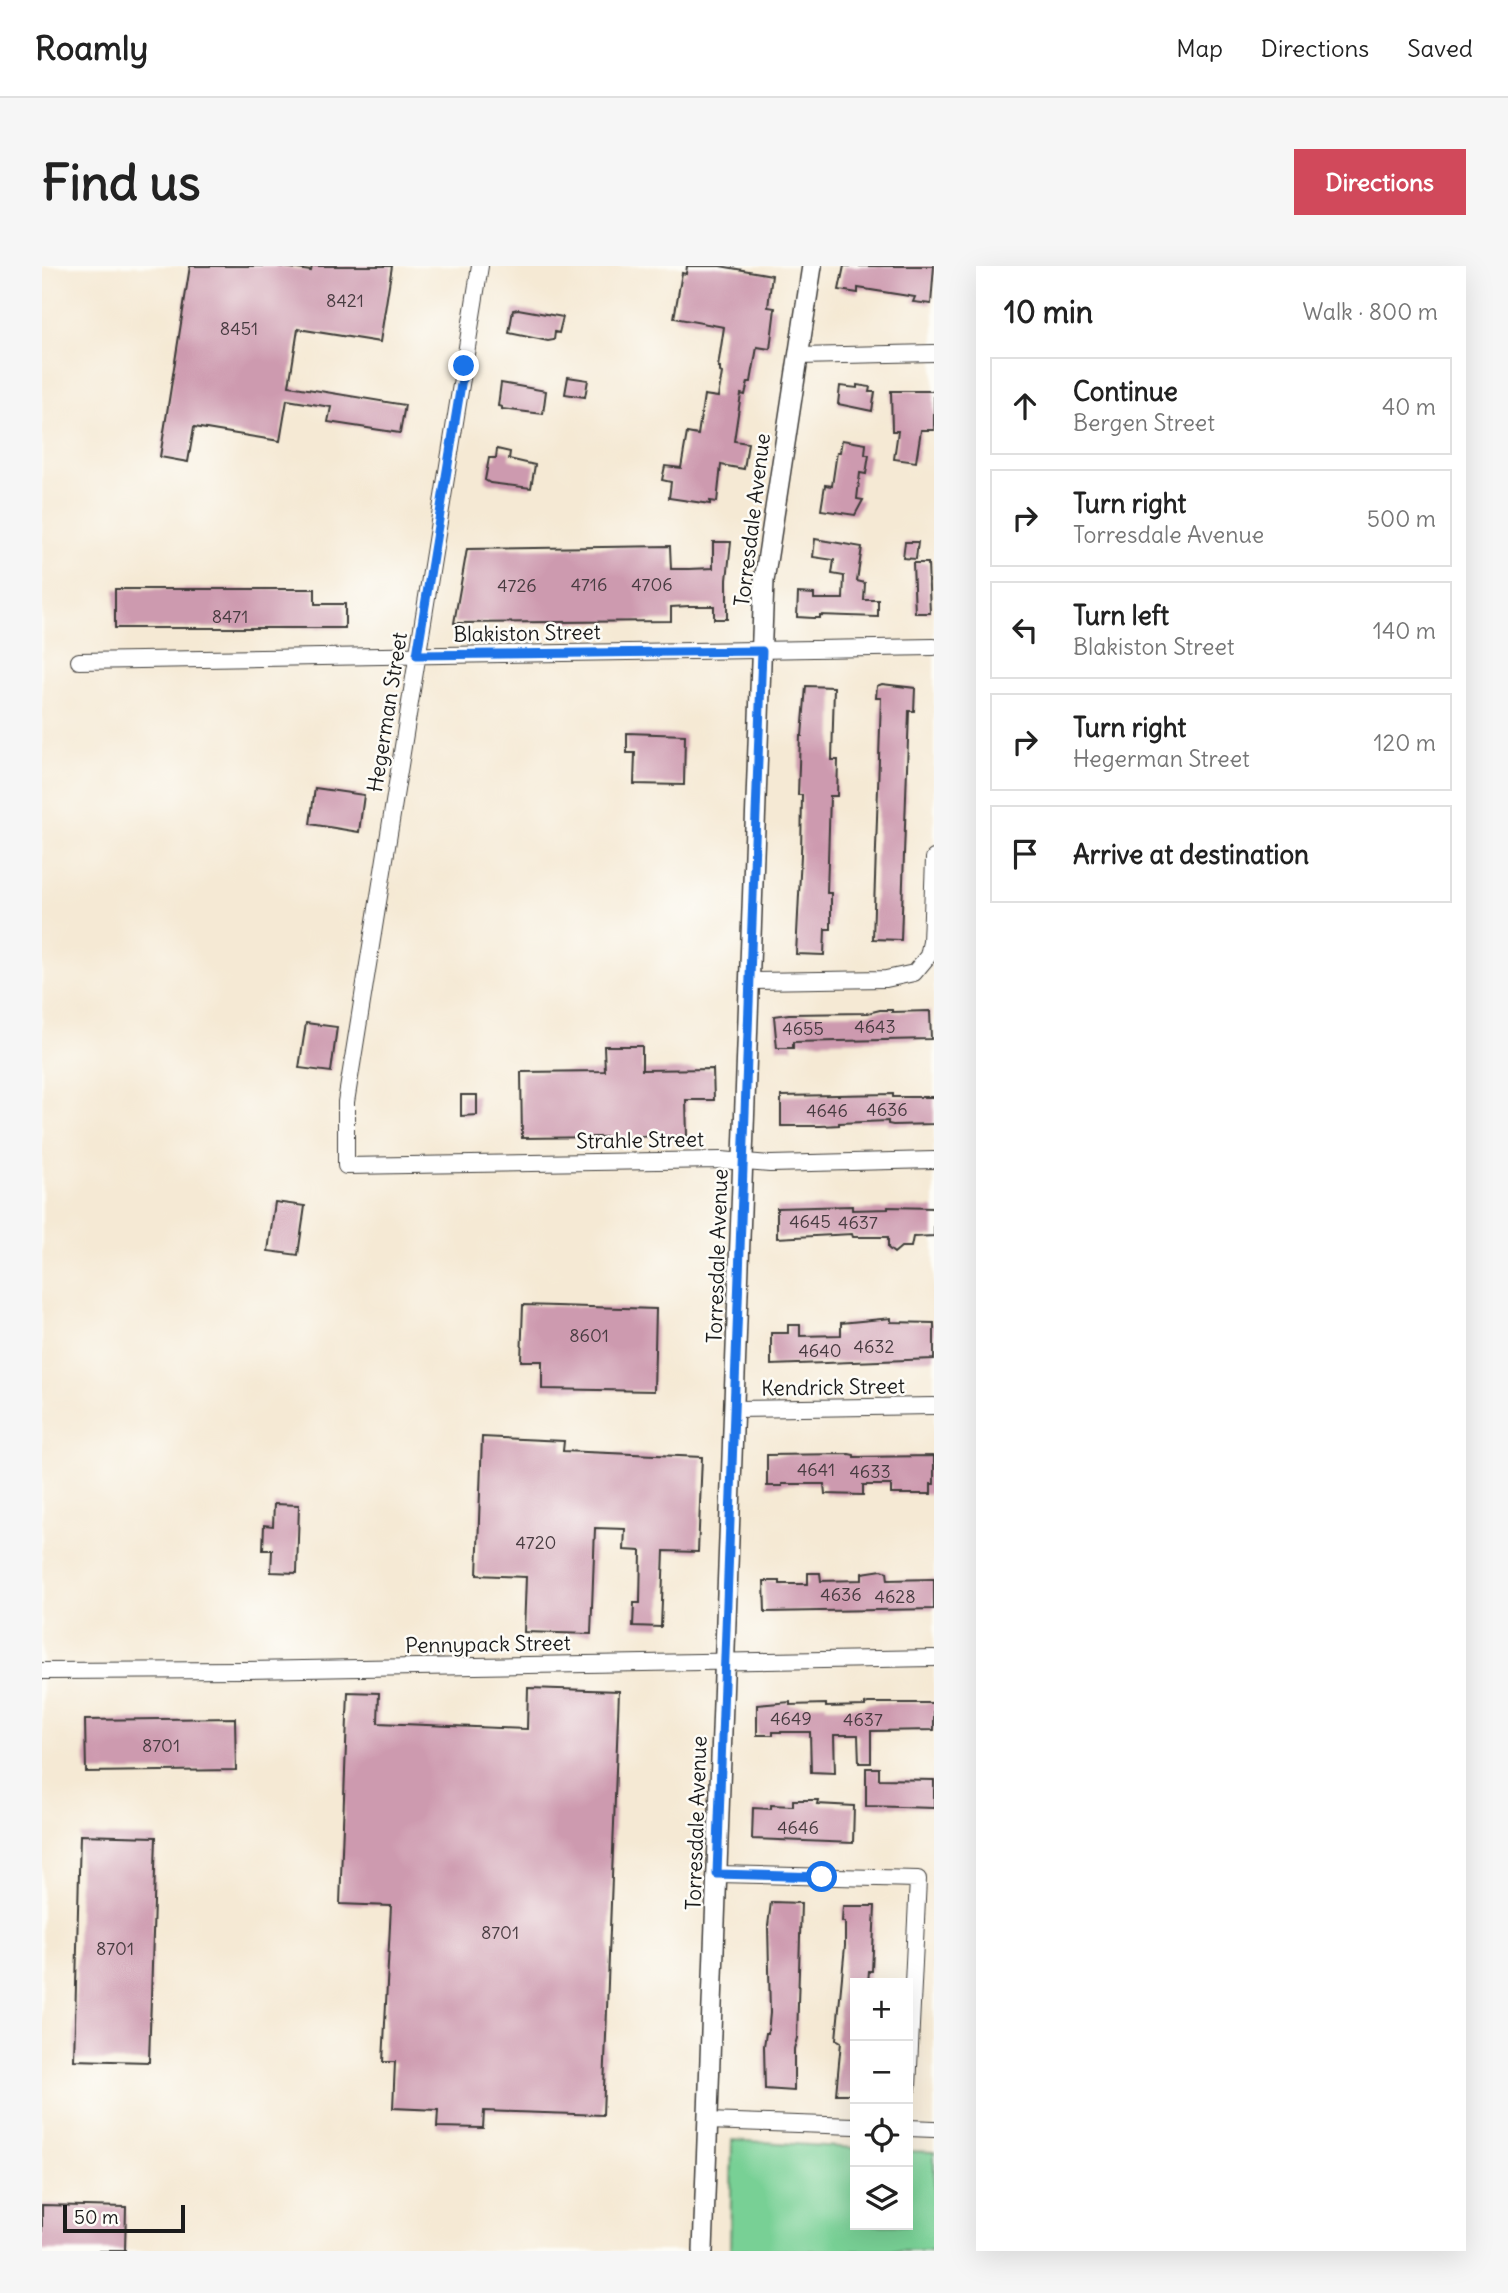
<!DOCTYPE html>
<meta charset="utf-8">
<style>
:root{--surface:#fff;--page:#f6f6f6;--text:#222;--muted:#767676;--line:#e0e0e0;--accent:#d1495b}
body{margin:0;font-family:Delius,sans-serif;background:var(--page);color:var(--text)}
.controls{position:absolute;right:21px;bottom:21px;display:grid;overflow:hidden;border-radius:0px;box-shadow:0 7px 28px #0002}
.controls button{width:63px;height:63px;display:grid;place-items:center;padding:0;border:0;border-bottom:2px solid var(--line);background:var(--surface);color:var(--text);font:35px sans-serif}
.scale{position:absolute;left:21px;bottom:18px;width:122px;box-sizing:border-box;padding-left:7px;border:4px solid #1c1c1c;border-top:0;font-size:19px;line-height:24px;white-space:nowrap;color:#1c1c1c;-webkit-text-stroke:5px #fdfcf7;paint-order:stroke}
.stop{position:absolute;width:21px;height:21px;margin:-16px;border:5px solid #1a73e8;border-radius:50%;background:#fff}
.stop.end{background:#1a73e8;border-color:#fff;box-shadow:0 2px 7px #0008}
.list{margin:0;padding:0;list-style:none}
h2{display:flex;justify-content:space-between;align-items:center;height:91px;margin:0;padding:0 28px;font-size:30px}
h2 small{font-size:23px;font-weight:400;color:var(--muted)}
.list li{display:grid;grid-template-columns:46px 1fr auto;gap:21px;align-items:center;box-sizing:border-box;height:98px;margin:0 14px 14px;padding:0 14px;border:2px solid var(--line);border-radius:0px}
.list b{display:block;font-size:26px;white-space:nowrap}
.list p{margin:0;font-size:23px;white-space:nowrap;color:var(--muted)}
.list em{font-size:23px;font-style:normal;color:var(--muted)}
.icon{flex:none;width:38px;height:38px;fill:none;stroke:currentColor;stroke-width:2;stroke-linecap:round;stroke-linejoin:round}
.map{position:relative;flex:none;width:892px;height:1985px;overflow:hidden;border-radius:0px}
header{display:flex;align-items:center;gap:42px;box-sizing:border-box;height:98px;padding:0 35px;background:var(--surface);border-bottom:2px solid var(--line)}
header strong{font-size:33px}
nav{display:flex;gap:38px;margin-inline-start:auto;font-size:24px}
.intro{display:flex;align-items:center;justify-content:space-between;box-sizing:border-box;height:168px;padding:0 42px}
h1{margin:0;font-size:49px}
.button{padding:18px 32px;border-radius:0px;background:var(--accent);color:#fff;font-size:24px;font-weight:700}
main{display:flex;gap:42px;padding:0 42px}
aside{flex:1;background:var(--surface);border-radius:0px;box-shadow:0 7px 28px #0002}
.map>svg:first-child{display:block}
</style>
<header>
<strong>Roamly</strong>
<nav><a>Map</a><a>Directions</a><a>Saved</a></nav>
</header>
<div class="intro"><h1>Find us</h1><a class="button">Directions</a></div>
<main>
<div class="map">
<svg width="892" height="1985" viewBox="0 0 892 1985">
<rect width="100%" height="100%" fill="#fdfcf7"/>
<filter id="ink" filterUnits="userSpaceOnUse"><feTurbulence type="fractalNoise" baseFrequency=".0143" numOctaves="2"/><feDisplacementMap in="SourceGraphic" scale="14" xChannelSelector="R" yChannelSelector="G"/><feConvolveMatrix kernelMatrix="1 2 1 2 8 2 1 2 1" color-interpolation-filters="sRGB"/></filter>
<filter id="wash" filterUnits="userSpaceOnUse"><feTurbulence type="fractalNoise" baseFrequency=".00686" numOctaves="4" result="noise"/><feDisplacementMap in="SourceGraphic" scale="28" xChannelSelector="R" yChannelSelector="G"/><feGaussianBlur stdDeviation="1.57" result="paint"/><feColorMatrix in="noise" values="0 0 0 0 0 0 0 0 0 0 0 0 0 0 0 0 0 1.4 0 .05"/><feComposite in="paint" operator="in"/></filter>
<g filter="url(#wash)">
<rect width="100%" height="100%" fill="#f5e9d4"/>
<path fill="#78d095" stroke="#4a7658" stroke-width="2" d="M690,1874L813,1882V1959H866V1885L892,1886V1985H688Z"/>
<g id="blocks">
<path fill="#cd9aaf" d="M148,0H236L269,5L270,0H350L338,76L256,63L247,120L363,139L358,167L286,156L289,141L245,134L238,175L152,161L146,196L118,191Z
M645,0H678L730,9L726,41L733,42L728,83L715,81L709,116H706L703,129L699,128L692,175L706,177L702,203L679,199L675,236L668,235V238L627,232L629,216L620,214L623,200L639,202L645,167L656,169L662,129L676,131L680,107L678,106V101H676L682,61L632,52L640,7L644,8Z
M802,0H892L889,38L871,36L873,31L816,22V27L797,24Z
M476,43L521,51L517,67L513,66L512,74L506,75L467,67L471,44Z
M526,111L546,114L543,131L523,128Z
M459,117L504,125L501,148L460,143V141L456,140Z
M815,119L828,121L827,126H833L830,145L796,138L798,120L815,122Z
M849,125H892V164H879L874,196L852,193L856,165H850Z
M800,174L824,178L823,189H827L824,208L818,207L815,233L821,234L813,249L779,244L783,219L790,220L795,186H798Z
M455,183L468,186L467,193L493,199L489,222L448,217L443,214L447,192H454Z
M773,273L820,281L815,315L823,317L822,334H836V351L778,349V352H771L755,351L756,327L772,328V333H801L802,310L790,308L792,294L771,291Z
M671,276H689L685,314V353H672V340H647L629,341V355L412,357L425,283L628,280L629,303H647L671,302Z
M863,276H876L874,293L861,292Z
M871,297H886L888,347H873Z
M73,323H273V338H303V362H73Z
M840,418L873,422L872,445H867L859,674L831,673L839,432H834L835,420Z
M764,420L792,421L790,494H796L795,530H788L785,627H789V663H783L782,689L754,688L759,589L760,529H756L758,470H760Z
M585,467L643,469L642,519L592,518L593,487H585Z
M273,522L322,529L317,566L268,558Z
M838,744H850V746L888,745L889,773L751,776V782H735L732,750L747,748L826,747Z
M264,757L295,761L289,806L257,802Z
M562,780H600V804L671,803L672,834H644L645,870L480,872L479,806L563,805Z
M851,828V831H892V858L851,859L846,858V855L797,857V859L779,860H739V830Z
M419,829H435V849L419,850Z
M233,936L263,940L256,989L226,985Z
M810,940V944L846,943V941L892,942V970L871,971L869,981H859L852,987L846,982V971H811L810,968L735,972V942Z
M481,1039L614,1043L612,1125L500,1123V1095H479Z
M849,1052V1056L892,1057V1093L729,1099V1067H746V1059H758V1070L799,1069V1057Z
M440,1171L522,1175L521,1185L660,1191L656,1286L622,1285L619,1361L591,1360L592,1337H598L599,1285L582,1284L583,1263L553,1262L549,1368L482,1366L484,1311L435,1309Z
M807,1188L812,1189V1191L892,1190V1218H889V1228H849V1219H821V1229L783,1228L782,1218H740V1220H725V1189Z
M232,1238L257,1239L255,1307L229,1306L230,1284H221L222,1259L231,1260Z
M840,1304L845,1306L846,1314L892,1313V1343L723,1346L722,1315H738V1318H766V1307H778L779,1315L820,1314V1307Z
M486,1422L577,1425L561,1849L442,1845L441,1862L395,1861L396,1844L351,1842L353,1796H341L349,1640L298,1638L306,1426L337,1427L336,1457L485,1463Z
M748,1436V1439L784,1438V1441L823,1440V1438L826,1437H892V1464L829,1465V1497H817L816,1469H792L793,1507L769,1506L768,1466H731V1469H715V1439Z
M193,1452L194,1504L44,1506L43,1454Z
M824,1502H837V1513L892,1514V1542L824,1540Z
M751,1534H776L775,1538L812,1540L811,1577L710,1573L711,1542L729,1543V1539L751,1540Z
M38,1569L114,1571L107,1796L32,1794Z
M729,1636L759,1637L755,1772L752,1783V1825L723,1823L722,1780L724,1767H726L728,1747L726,1660Z
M801,1640H833L830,1705H827L826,1717H813V1828H794L799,1776L794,1773L803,1680V1656H800Z
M0,1939L84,1941L83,1985H0Z"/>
</g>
</g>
<g filter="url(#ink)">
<use href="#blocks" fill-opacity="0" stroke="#3d3b38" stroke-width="2"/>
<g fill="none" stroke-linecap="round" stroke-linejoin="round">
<g stroke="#3d3b38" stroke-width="18">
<path id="minor" d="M438,0L304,836V900L679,894L728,898L892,894
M756,90L892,87
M37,395L892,381
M707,715L844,713L872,707L886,690L889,676L892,592
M692,1143L892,1140
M0,1405L203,1404L892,1392
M675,1608L876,1613L866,1822
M665,1855L813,1860
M866,1862L892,1863"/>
</g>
<g stroke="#3d3b38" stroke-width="22">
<path id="tertiary" d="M661,1985L722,315L770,0"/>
</g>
<use href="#minor" stroke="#fff" stroke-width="16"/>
<use href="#tertiary" stroke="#fff" stroke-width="19"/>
</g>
</g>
<g fill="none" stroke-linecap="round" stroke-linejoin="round" filter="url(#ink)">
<path stroke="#1a73e8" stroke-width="9" d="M422,100L375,389L720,385L675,1608L780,1611"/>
</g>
<g text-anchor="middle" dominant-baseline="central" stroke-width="5" stroke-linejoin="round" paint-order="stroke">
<g font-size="18" fill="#483c41">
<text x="303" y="34">8421</text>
<text x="197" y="62">8451</text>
<text x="547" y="318">4716</text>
<text x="610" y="318">4706</text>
<text x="475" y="319">4726</text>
<text x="188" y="350">8471</text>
<text x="833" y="760">4643</text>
<text x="761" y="762">4655</text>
<text x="845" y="843">4636</text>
<text x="785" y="844">4646</text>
<text x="768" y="955">4645</text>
<text x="816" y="956">4637</text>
<text x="547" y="1069">8601</text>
<text x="832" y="1080">4632</text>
<text x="778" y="1084">4640</text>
<text x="774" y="1203">4641</text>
<text x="828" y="1205">4633</text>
<text x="494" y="1276">4720</text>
<text x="799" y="1328">4636</text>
<text x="853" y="1330">4628</text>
<text x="749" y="1452">4649</text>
<text x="821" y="1453">4637</text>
<text x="119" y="1479">8701</text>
<text x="756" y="1561">4646</text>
<text x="458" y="1666">8701</text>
<text x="73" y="1682">8701</text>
</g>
<g font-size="21" fill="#1c1c1c" stroke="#fdfcf7">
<text transform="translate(710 254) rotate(-83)">Torresdale Avenue</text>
<text transform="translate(485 367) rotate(-1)">Blakiston Street</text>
<text transform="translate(345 446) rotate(-81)">Hegerman Street</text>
<text transform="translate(598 874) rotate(-1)">Strahle Street</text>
<text transform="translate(675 990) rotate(-88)">Torresdale Avenue</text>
<text transform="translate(791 1121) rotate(-1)">Kendrick Street</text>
<text transform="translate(446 1378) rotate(-1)">Pennypack Street</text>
<text transform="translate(654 1557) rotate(-88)">Torresdale Avenue</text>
</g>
</g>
</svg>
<div class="controls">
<button>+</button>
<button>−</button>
<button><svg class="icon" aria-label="locate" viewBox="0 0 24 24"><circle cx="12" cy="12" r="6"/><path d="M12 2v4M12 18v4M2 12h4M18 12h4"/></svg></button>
<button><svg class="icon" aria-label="layers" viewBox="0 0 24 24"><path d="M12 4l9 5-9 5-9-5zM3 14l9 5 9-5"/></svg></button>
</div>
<div class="scale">50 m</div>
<div class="stop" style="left:780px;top:1611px"></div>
<div class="stop end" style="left:422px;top:100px"></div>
</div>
<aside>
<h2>10 min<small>Walk · 800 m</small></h2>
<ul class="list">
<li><svg class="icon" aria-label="ahead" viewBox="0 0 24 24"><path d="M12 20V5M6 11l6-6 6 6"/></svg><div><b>Continue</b><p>Bergen Street</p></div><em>40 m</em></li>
<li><svg class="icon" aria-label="right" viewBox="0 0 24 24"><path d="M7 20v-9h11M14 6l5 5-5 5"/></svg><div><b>Turn right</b><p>Torresdale Avenue</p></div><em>500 m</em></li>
<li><svg class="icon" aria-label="left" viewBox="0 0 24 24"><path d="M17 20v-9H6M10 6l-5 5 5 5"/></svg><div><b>Turn left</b><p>Blakiston Street</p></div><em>140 m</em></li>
<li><svg class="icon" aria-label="right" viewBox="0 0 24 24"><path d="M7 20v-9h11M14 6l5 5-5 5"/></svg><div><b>Turn right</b><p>Hegerman Street</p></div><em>120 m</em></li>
<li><svg class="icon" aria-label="arrive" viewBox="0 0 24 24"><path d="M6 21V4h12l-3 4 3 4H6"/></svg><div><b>Arrive at destination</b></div></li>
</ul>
</aside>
</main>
